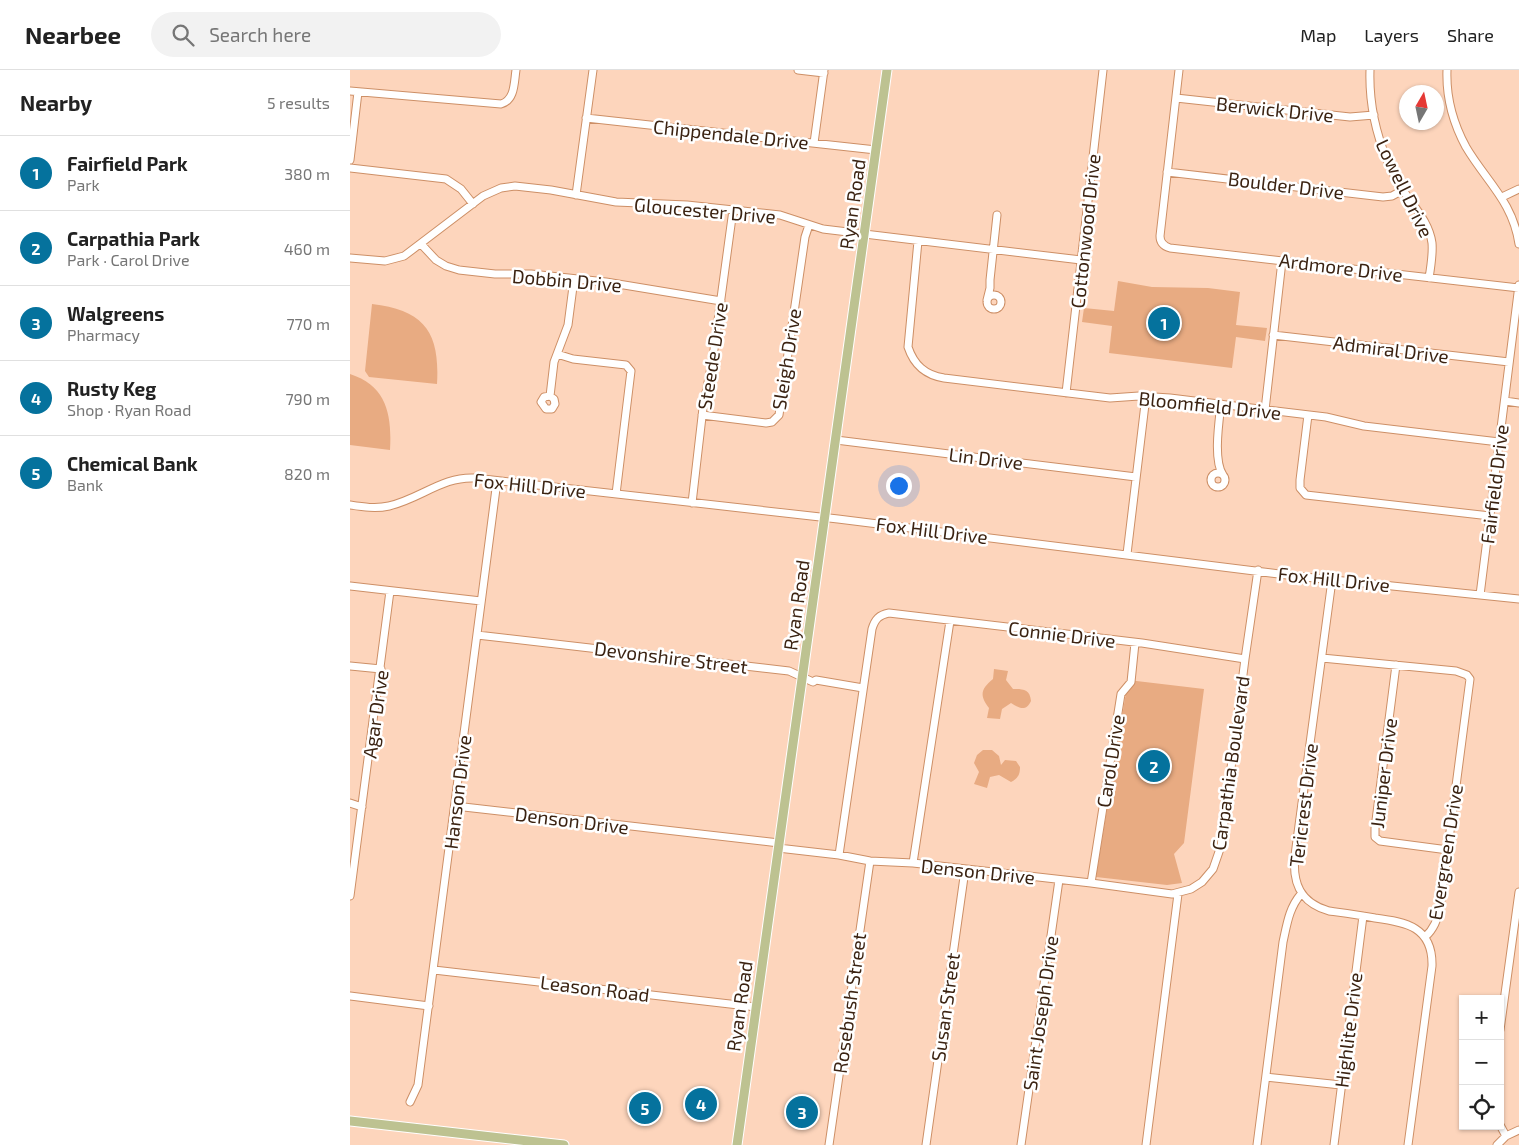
<!DOCTYPE html>
<meta charset="utf-8">
<style>
:root{--surface:#fff;--page:#f2f2f2;--text:#222;--muted:#767676;--line:#e0e0e0;--accent:#05729d}
body{margin:0;font-family:"Exo 2",sans-serif;background:var(--page);color:var(--text)}
.controls{position:absolute;right:15px;bottom:15px;display:grid;overflow:hidden;border-radius:0px;box-shadow:0 1px 4px #0004}
.controls button{width:45px;height:45px;display:grid;place-items:center;padding:0;border:0;border-bottom:1px solid var(--line);background:var(--surface);color:var(--text);font:25px sans-serif}
.compass{position:absolute;left:1049px;top:15px;width:45px;height:45px;border-radius:50%;background:var(--surface);box-shadow:0 1px 4px #0004;rotate:9deg}
.you{position:absolute;left:548px;top:415px;width:18px;height:18px;margin:-12px;border:4px solid #fff;border-radius:50%;background:#1a73e8;box-shadow:0 0 0 8px #1a73e833}
.badge{display:grid;place-items:center;width:32px;height:32px;border-radius:50%;background:var(--accent);color:#fff;font-size:16px;font-weight:700}
.pin{position:absolute;translate:-50% -50%;border:2px solid #fff;box-shadow:0 1px 5px #0006}
.list{margin:0;padding:0;list-style:none}
h2{display:flex;justify-content:space-between;align-items:center;height:65px;margin:0;padding:0 20px;font-size:21px}
h2 small{font-size:16px;font-weight:400;color:var(--muted)}
.list li{display:grid;grid-template-columns:32px 1fr auto;gap:15px;align-items:center;box-sizing:border-box;height:75px;padding:0 20px;border-top:1px solid var(--line)}
.list b{display:block;font-size:19px;white-space:nowrap}
.list p{margin:0;font-size:16px;white-space:nowrap;color:var(--muted)}
.list em{font-size:16px;font-style:normal;color:var(--muted)}
.icon{flex:none;width:28px;height:28px;fill:none;stroke:currentColor;stroke-width:2;stroke-linecap:round;stroke-linejoin:round}
.map{position:relative;flex:none;width:1169px;height:1075px;overflow:hidden}
header{display:flex;align-items:center;gap:30px;box-sizing:border-box;height:70px;padding:0 25px;background:var(--surface);border-bottom:1px solid var(--line)}
header strong{font-size:24px}
nav{display:flex;gap:28px;margin-inline-start:auto;font-size:18px}
.search{width:350px;height:45px;background:var(--page);display:flex;align-items:center;gap:12px;box-sizing:border-box;padding:0 18px;border-radius:28px;color:var(--muted);font-size:19px}
main{display:flex}
aside{flex:1;background:var(--surface)}
.map>svg:first-child{display:block}
</style>
<header>
<strong>Nearbee</strong>
<div class="search"><svg class="icon" aria-label="search" viewBox="0 0 24 24"><circle cx="10" cy="10" r="6"/><path d="M15 15l6 6"/></svg>Search here</div>
<nav><a>Map</a><a>Layers</a><a>Share</a></nav>
</header>
<main>
<aside>
<h2>Nearby<small>5 results</small></h2>
<ul class="list">
<li><span class="badge">1</span><div><b>Fairfield Park</b><p>Park</p></div><em>380 m</em></li>
<li><span class="badge">2</span><div><b>Carpathia Park</b><p>Park · Carol Drive</p></div><em>460 m</em></li>
<li><span class="badge">3</span><div><b>Walgreens</b><p>Pharmacy</p></div><em>770 m</em></li>
<li><span class="badge">4</span><div><b>Rusty Keg</b><p>Shop · Ryan Road</p></div><em>790 m</em></li>
<li><span class="badge">5</span><div><b>Chemical Bank</b><p>Bank</p></div><em>820 m</em></li>
</ul>
</aside>
<div class="map">
<svg width="1169" height="1075" viewBox="0 0 1169 1075">
<rect width="100%" height="100%" fill="#fdd5bc"/>
<path fill="#e8ab82" d="M768,211L802,217L858,218L890,222L886,255L917,258L915,271L886,267L882,298L759,283L762,256L732,252L734,238L764,241Z
M22,234C75,240 90,263 87,314L19,307L15,301Z
M0,304C37,316 42,345 40,380L0,375Z
M644,599L658,601L656,610L663,619C673,619 680,619 681,631C676,642 669,638 661,633L652,639L650,649L637,648L639,638C629,625 631,619 643,609Z
M778,610L854,619L834,773L824,784L832,813L817,815L746,807Z
M633,680H642L649,686L651,695L655,690L666,691L670,697C670,705 668,708 661,712L649,705L640,707L637,718L624,714L629,702L624,693L627,685Z"/>
<g fill="none" stroke-linecap="round" stroke-linejoin="round">
<g stroke="#cd8f66" stroke-width="9">
<path id="minor" d="M448,0L474,3
M829,0L810,166C810,172 813,176 820,178L1169,218
M1020,0C1019,30 1025,61 1037,90C1041,100 1047,111 1053,120C1064,137 1079,152 1082,173C1083,184 1081,196 1079,208
M1097,0C1096,27 1103,53 1116,77C1136,111 1163,132 1169,174
M0,21L151,34C165,30 164,13 166,0
M826,28L1000,47L1024,45
M236,48L526,80
M464,73L474,0
M0,90L8,22
M0,98L96,109L111,119L123,134
M817,102L1033,127L1042,126L1053,120
M226,125L243,0
M1152,127L1169,119
M568,171L558,277C564,295 575,305 594,308L760,328L789,326L820,328L976,347L1014,356L1149,372
M71,174L86,190L96,196L109,200L145,204H181L256,212L371,231
M0,188L35,191L54,186L133,126L151,118L165,116L201,120L266,132L337,135L430,145L473,159L731,190
M637 232a7 7 0 1 1 14 0a7 7 0 1 1-14 0Z
M637,230L640,218V210L647,145
M923,265L1159,292
M207,284L223,289L276,295L281,301L266,424
M716,323L753,0
M200,326L204,329L205,334L202,339H196L191,332L194,327L200,326L204,292L218,255L224,209
M1155,331L1169,333
M871,334C869,352 863,390 873,405
M915,340L932,191
M352,345L416,353L422,352L429,345L455,167L459,155
M958,345L950,410V418L956,425L1140,446
M486,370L786,407
M861 410a7 7 0 1 1 14 0a7 7 0 1 1-14 0Z
M342,433L353,338L363,287L383,140
M0,435C13,437 26,439 39,436C70,429 93,406 125,408L488,449L945,506L1169,529
M777,484L796,326
M982,510L945,785C942,813 950,833 979,841C994,843 1010,845 1025,848C1056,852 1083,857 1082,896L1058,1075
M0,516L131,531
M1130,525L1169,215
M127,565L439,601L463,612L466,610L513,618
M972,588L1106,601L1117,605L1120,609L1090,838C1087,850 1084,859 1075,867
M1046,595L1025,758V767L1030,771L1098,780
M0,596L31,599
M0,733L12,737
M105,736L429,773
M428,778L489,785L520,791L563,793L741,813L822,824L841,819L852,812L863,799L871,776L895,589L908,500
M489,785L522,559C525,549 529,545 539,543L792,573L895,589
M563,793L600,551
M741,813L771,624L781,612L785,573
M0,826L40,521
M84,900L406,937
M0,926L79,936
M1150,960L1169,822
M916,1007L991,1015
M60,1032L68,1015L147,411
M1150,1055L1156,1066
M479,1075L520,791
M576,1075L615,800
M671,1075L709,810
M796,1075L828,824
M907,1075L933,872C937,854 939,838 951,824
M984,1075L1013,846
M1147,1075L1156,1066L1169,1060"/>
</g>
<g stroke="#fff" stroke-width="11">
<path id="major" d="M0,1051L214,1075
M387,1075L537,0"/>
</g>
<use href="#minor" stroke="#fff" stroke-width="7"/>
<use href="#major" stroke="#bdc291" stroke-width="9"/>
</g>
<g text-anchor="middle" dominant-baseline="central" stroke-width="5" stroke-linejoin="round" paint-order="stroke">
<g font-size="19" fill="#3b2312" stroke="#fff">
<text transform="translate(925 39) rotate(6)">Berwick Drive</text>
<text transform="translate(381 64) rotate(6)">Chippendale Drive</text>
<text transform="translate(936 115) rotate(7)">Boulder Drive</text>
<text transform="translate(1055 118) rotate(64)">Lowell Drive</text>
<text transform="translate(502 134) rotate(-82)">Ryan Road</text>
<text transform="translate(355 140) rotate(5)">Gloucester Drive</text>
<text transform="translate(735 161) rotate(-84)">Cottonwood Drive</text>
<text transform="translate(991 197) rotate(7)">Ardmore Drive</text>
<text transform="translate(217 210) rotate(5)">Dobbin Drive</text>
<text transform="translate(1041 279) rotate(7)">Admiral Drive</text>
<text transform="translate(362 286) rotate(-81)">Steede Drive</text>
<text transform="translate(436 289) rotate(-81)">Sleigh Drive</text>
<text transform="translate(860 335) rotate(6)">Bloomfield Drive</text>
<text transform="translate(636 388) rotate(7)">Lin Drive</text>
<text transform="translate(1144 414) rotate(-83)">Fairfield Drive</text>
<text transform="translate(180 415) rotate(6)">Fox Hill Drive</text>
<text transform="translate(582 460) rotate(7)">Fox Hill Drive</text>
<text transform="translate(984 509) rotate(6)">Fox Hill Drive</text>
<text transform="translate(446 535) rotate(-82)">Ryan Road</text>
<text transform="translate(712 564) rotate(7)">Connie Drive</text>
<text transform="translate(321 587) rotate(7)">Devonshire Street</text>
<text transform="translate(25 644) rotate(-82)">Agar Drive</text>
<text transform="translate(760 691) rotate(-81)">Carol Drive</text>
<text transform="translate(880 693) rotate(-82)">Carpathia Boulevard</text>
<text transform="translate(1033 703) rotate(-83)">Juniper Drive</text>
<text transform="translate(107 722) rotate(-83)">Hanson Drive</text>
<text transform="translate(953 735) rotate(-83)">Tericrest Drive</text>
<text transform="translate(222 750) rotate(7)">Denson Drive</text>
<text transform="translate(1095 782) rotate(-81)">Evergreen Drive</text>
<text transform="translate(628 801) rotate(6)">Denson Drive</text>
<text transform="translate(245 918) rotate(7)">Leason Road</text>
<text transform="translate(499 933) rotate(-82)">Rosebush Street</text>
<text transform="translate(389 936) rotate(-82)">Ryan Road</text>
<text transform="translate(595 937) rotate(-82)">Susan Street</text>
<text transform="translate(690 943) rotate(-82)">Saint Joseph Drive</text>
<text transform="translate(998 960) rotate(-83)">Highlite Drive</text>
</g>
</g>
</svg>
<div class="controls">
<button>+</button>
<button>−</button>
<button><svg class="icon" aria-label="locate" viewBox="0 0 24 24"><circle cx="12" cy="12" r="6"/><path d="M12 2v4M12 18v4M2 12h4M18 12h4"/></svg></button>
</div>
<svg class="compass" viewBox="-18 -18 36 36"><path d="M0-13l5 13h-10z" fill="#e53935"/><path d="M0 13l5-13h-10z" fill="#767676"/></svg>
<div class="you"></div>
<div class="pin badge" style="left:814px;top:253px">1</div>
<div class="pin badge" style="left:804px;top:696px">2</div>
<div class="pin badge" style="left:452px;top:1042px">3</div>
<div class="pin badge" style="left:351px;top:1034px">4</div>
<div class="pin badge" style="left:295px;top:1038px">5</div>
</div>
</main>
